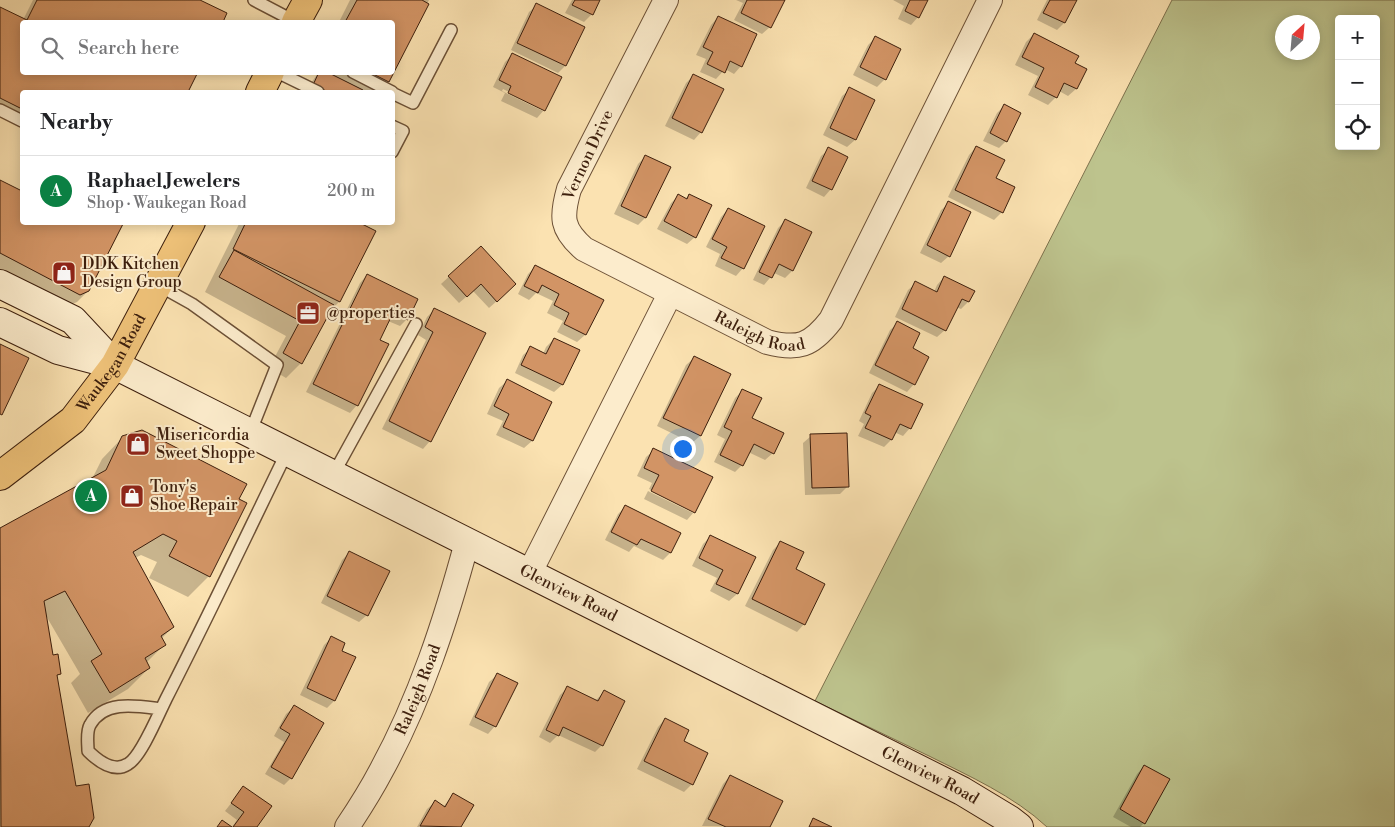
<!DOCTYPE html>
<meta charset="utf-8">
<style>
:root{--surface:#fff;--page:#f2f2f2;--text:#202124;--muted:#757577;--line:#e0e0e0;--accent:#0b8043}
body{margin:0;font-family:"Libre Bodoni",serif;background:var(--page);color:var(--text)}
.controls{position:absolute;right:15px;top:15px;display:grid;overflow:hidden;border-radius:5px;box-shadow:0 2px 12px #0003}
.controls button{width:45px;height:45px;display:grid;place-items:center;padding:0;border:0;border-bottom:1px solid var(--line);background:var(--surface);color:var(--text);font:25px sans-serif}
.compass{position:absolute;left:1275px;top:15px;width:45px;height:45px;border-radius:50%;background:var(--surface);box-shadow:0 2px 12px #0003;rotate:26deg}
.you{position:absolute;left:682px;top:448px;width:18px;height:18px;margin:-12px;border:4px solid #fff;border-radius:50%;background:#1a73e8;box-shadow:0 0 0 8px #1a73e833}
.badge{display:grid;place-items:center;width:32px;height:32px;border-radius:50%;background:var(--accent);color:#fff;font-size:16px;font-weight:700}
.pin{position:absolute;translate:-50% -50%;border:2px solid #fff;box-shadow:0 1px 5px #0006}
.list{margin:0;padding:0;list-style:none}
h2{display:flex;justify-content:space-between;align-items:center;height:65px;margin:0;padding:0 20px;font-size:21px}
h2 small{font-size:16px;font-weight:400;color:var(--muted)}
.list li{display:grid;grid-template-columns:32px 1fr auto;gap:15px;align-items:center;box-sizing:border-box;height:70px;padding:0 20px;border-top:1px solid var(--line)}
.list b{display:block;font-size:19px;white-space:nowrap}
.list p{margin:0;font-size:16px;white-space:nowrap;color:var(--muted)}
.list em{font-size:16px;font-style:normal;color:var(--muted)}
.icon{flex:none;width:28px;height:28px;fill:none;stroke:currentColor;stroke-width:2;stroke-linecap:round;stroke-linejoin:round}
.map{position:relative;flex:none;width:1395px;height:827px;overflow:hidden}
.search{position:absolute;background:var(--surface);box-shadow:0 2px 12px #0003;left:20px;top:20px;width:375px;height:55px;display:flex;align-items:center;gap:12px;box-sizing:border-box;padding:0 18px;border-radius:5px;color:var(--muted);font-size:19px}
.panel{position:absolute;background:var(--surface);box-shadow:0 2px 12px #0003;left:20px;top:90px;width:375px;height:135px;border-radius:5px}
.map>svg:first-child{display:block}
</style>
<div class="map">
<svg width="1395" height="827" viewBox="0 0 1395 827">
<rect width="100%" height="100%" fill="#fbe2b1"/>
<filter id="stains"><feTurbulence type="fractalNoise" baseFrequency=".004" numOctaves="4"/><feColorMatrix values="0 0 0 0 .2 0 0 0 0 .09 0 0 0 0 .02 0 0 0 .5 -.17"/></filter>
<radialGradient id="worn" r=".72"><stop offset=".6" stop-color="#630" stop-opacity="0"/><stop offset="1" stop-color="#630" stop-opacity=".3"/></radialGradient>
<path fill="#bdc38d" stroke="#7d714d" fill-rule="evenodd" d="M1172,0H1395V827H1047C1014,796 969,776 929,756C891,738 853,719 815,701ZM1339,19H1376V146H1339ZM1282,22H1312V52H1282Z"/>
<path fill="#0003" fill-rule="evenodd" d="M33,0H198L226,14L222,22H22V72H197L187,92H22V126L0,114V8L23,20Z
M350,0H429L392,72V22H339Z
M572,0H599L592,14L584,22L565,13Z
M736,0H783L770,27L762,34L734,20L743,3Z
M893,0H926L918,17L911,25L898,19L904,6Z
M1047,0H1075L1064,23L1057,30L1037,20Z
M537,5L584,28L565,66L558,73L511,50L529,12Z
M718,17L741,66L734,74L725,69L716,79L700,72L706,59L696,55L711,25Z
M1034,34L1074,64L1085,69L1076,89L1068,96L1059,91L1056,97L1048,105L1028,95L1038,76L1015,65L1026,42Z
M875,38L885,79L877,87L853,75L868,45Z
M513,54L544,110L537,118L501,101L505,93L493,87L505,62ZM503,89L543,109V111L502,91Z
M319,72H392L388,82L377,92H365L361,91L360,92H331L311,83Z
M693,76L701,132L694,140L665,126L686,83Z
M850,89L874,101L855,140L847,147L823,135L842,96Z
M1004,106L1006,141L999,148L983,141L997,113Z
M976,147L994,178L1002,212L994,220L948,197L969,155Z
M829,149L831,189L824,197L806,188L821,156Z
M646,156L670,168L645,218L638,225L614,214L638,164Z
M0,181L22,192V222L88,291L77,302L68,306L0,271Z
M689,195L695,237L687,244L657,229L671,203L678,196L685,199Z
M949,203V256L941,263L920,253L941,210Z
M728,209L743,268L736,276L715,266L720,254L706,247L721,217Z
M785,221L811,233L792,271L785,278L774,273L764,285L753,280L778,228Z
M236,222H356L339,302L329,312L301,363L286,378L269,368L286,336L205,292L239,224Z
M481,247L507,292L489,308L473,291L459,303L441,284Z
M535,267L602,301L585,335L577,342L557,332L563,321L547,313L553,301L536,293L529,300L518,294L528,274Z
M367,275L407,319L400,326L388,321L378,341L357,405L350,413L306,392L360,283Z
M944,277L968,302L961,309L956,307L945,330L937,337L895,317L908,290L916,283L934,292L937,285Z
M435,309L430,441L423,449L382,429L426,340L418,335L427,317Z
M898,323L911,349L914,384L907,392L869,373L890,330Z
M554,339L578,351L562,385L554,392L515,373L523,355L531,348L543,354L546,347Z
M694,358L729,375L700,436L692,443L657,426L686,365Z
M507,381L550,402L532,441L524,448L496,435L503,421L487,414L499,388Z
M879,386L910,428L903,436L894,432L891,440L884,447L858,436L864,424L859,421L872,393Z
M743,390L751,419L773,453L765,460L748,452L742,465L735,472L714,462L725,439L717,435L735,398Z
M811,436L848,486L840,494L805,495L803,443Z
M123,437L238,500L209,576L188,597L149,578L157,562L141,555L135,558L173,627L161,639L164,645L146,663L149,668L128,689L88,713L71,683L80,674L45,614L52,656L59,674L56,677L75,787L87,827H0V529L92,479L102,459Z
M654,450L694,512L687,520L644,499L648,491L693,513V511L649,489L652,483L637,476L646,457Z
M625,507L680,533L670,553L663,560L634,546L629,552L605,540L618,514Z
M711,536L754,558L737,594L729,601L710,591L717,578L692,566L703,544Z
M781,542L794,570L804,624L797,632L745,606L773,550Z
M350,552L367,615L359,622L321,603L342,560Z
M331,638L340,651L334,701L327,708L300,695L324,645Z
M497,675L495,726L488,734L469,725L489,682Z
M567,688L595,701L604,692L602,745L595,752L558,735L550,743L539,737L560,695Z
M294,707L291,778L284,785L265,774L284,742L274,736L286,714Z
M665,719L682,742L707,754L692,784L684,792L637,769L658,727Z
M1144,766V823L1140,827H1131L1113,817L1137,774Z
M730,776L769,827L702,826L723,784Z
M243,788L255,827H232L237,820L225,811Z
M453,795L472,806L460,827H417L427,809L435,802L443,807Z"/>
<path fill="#d29465" stroke="#3d1f0d" d="M37,0H200L227,13L223,22H22V72H198L188,92H22V109L0,98V7L27,20Z
M357,0H422L429,4L389,82L369,72H392V22H345Z
M575,0H600L593,15L572,5Z
M747,0H785L771,28L741,13Z
M910,0H928L919,18L905,11Z
M1050,0H1077L1065,23L1043,13Z
M536,3L585,27L566,66L517,43Z
M718,16L757,34L742,67L730,61L725,73L707,64L713,52L703,47Z
M1034,33L1079,56L1075,63L1087,69L1077,89L1064,83L1057,98L1035,87L1044,68L1022,57Z
M875,36L901,49L886,80L860,67Z
M512,53L562,77L545,111L508,93L511,86L499,80Z
M319,72H327L363,90L361,92H328L313,85Z
M693,74L724,89L702,133L672,118Z
M849,87L875,100L856,140L830,128Z
M1004,104L1021,113L1007,142L990,133Z
M976,146L1005,160L996,178L1015,187L1003,213L955,190Z
M828,147L848,157L832,190L812,181Z
M645,155L671,167L646,218L621,206Z
M0,180L22,191V222H124L89,291L80,295L0,253Z
M678,194L687,199L689,194L712,205L696,238L664,221Z
M948,201L971,212L950,257L927,245Z
M728,208L765,226L744,269L721,258L727,247L712,239Z
M785,219L812,232L793,271L779,264L772,278L759,272Z
M246,222H358L376,231L340,302L233,249Z
M481,246L516,284L497,302L481,284L467,297L448,276Z
M234,250L334,305L302,364L283,353L300,321L219,277Z
M535,265L604,300L586,335L564,324L569,313L554,305L559,294L542,285L538,293L524,286Z
M367,274L418,299L408,320L393,313L380,340L389,344L358,406L313,384Z
M944,276L975,291L969,302L962,299L946,331L902,309L915,281L937,292Z
M434,308L486,333L431,442L389,421L433,332L425,327Z
M897,321L920,333L913,348L929,357L915,385L875,365Z
M554,338L580,350L563,385L521,365L530,346L546,354Z
M0,344L29,358L2,415L0,414Z
M694,356L731,374L701,436L663,418Z
M507,379L552,402L533,441L503,427L509,414L494,406Z
M879,384L923,404L911,429L900,424L892,440L865,428L871,416L865,413Z
M742,389L762,398L752,418L784,433L774,454L754,444L743,466L720,455L732,431L724,427Z
M142,430L247,484L239,499L247,503L210,577L169,556L177,541L163,534L133,552L174,627L161,636L166,645L145,658L150,668L110,693L91,661L102,654L65,591L44,601L53,655L58,654L61,674L57,675L76,786L89,784L94,818L89,827H1L0,528L106,470L122,436Z
M847,433L849,487L812,488L810,434Z
M653,448L713,477L695,513L651,491L659,475L644,468Z
M625,505L681,533L671,553L641,539L637,545L611,532Z
M710,535L756,557L738,594L716,584L723,570L699,558Z
M780,541L804,552L796,569L825,584L805,625L752,599Z
M349,551L390,571L368,616L327,596Z
M331,636L345,643L342,651L356,657L335,701L307,688Z
M497,673L518,683L496,727L475,717Z
M567,686L598,701L604,690L625,701L603,746L563,727L559,736L546,730Z
M294,705L324,723L292,779L271,767L290,734L280,728Z
M665,718L689,730L684,741L708,753L693,785L644,761Z
M1144,765L1170,779L1145,824L1120,809Z
M730,775L783,801L770,827H726L708,819Z
M243,786L272,806L257,827H233L244,812L231,803Z
M453,793L474,805L461,827L420,826L435,800L445,807Z
M813,818L832,827H809Z
M222,820L232,827H217Z"/>
<g fill="none" stroke-linecap="round" stroke-linejoin="round">
<g stroke="#6c5036" stroke-width="14">
<path id="service" d="M254,0L296,22
M277,72L318,92
M353,72L392,92
M392,93L413,103L451,30
M0,110L22,121
M392,126L403,131L392,152
M158,285L192,304L277,365L250,433
M333,475L416,324
M161,709C138,706 104,699 90,725C86,732 88,743 88,751C98,761 114,773 128,764C141,757 159,713 166,699C208,617 247,534 287,452"/>
</g>
<g stroke="#6c5036" stroke-width="26">
<g id="minor">
<path id="s1" d="M666,0L569,189C561,217 561,229 584,249L767,342C798,350 811,346 831,320L990,0"/>
<path d="M529,574L670,294"/>
<path id="s2" d="M347,827C359,809 371,790 381,771C420,700 446,620 467,542"/>
</g>
</g>
<g stroke="#3d1f0d" stroke-width="30">
<g id="secondary">
<path d="M0,284L73,320L115,365"/>
<path id="s3" d="M0,322L58,350L115,365L962,791L1010,820L1019,827"/>
</g>
</g>
<g stroke="#3d1f0d" stroke-width="30">
<g id="primary">
<path d="M296,22L308,0"/>
<path d="M260,92L270,72"/>
<path id="s4" d="M0,476L73,420L115,365L191,222"/>
</g>
</g>
<use href="#service" stroke="#fceccc" stroke-width="11"/>
<use href="#minor" stroke="#fceccc" stroke-width="24"/>
<use href="#secondary" stroke="#fceccc" stroke-width="28"/>
<use href="#primary" stroke="#eec178" stroke-width="28"/>
</g>
<defs>
<g id="shop-square" transform="scale(1.25)"><rect x="-9" y="-9" width="18" height="18" rx="4" fill="#8f2418" stroke="#fceccc"/><path d="M-5-2.5h2.3a2.7 3.5 0 0 1 5.4 0H5L5.5 6h-11ZM-1.5-2.5h3a1.5 2.3 0 0 0-3 0Z" fill="#fff"/></g>
<g id="office-square" transform="scale(1.25)"><rect x="-9" y="-9" width="18" height="18" rx="4" fill="#8f2418" stroke="#fceccc"/><path d="M-6-3h4V-5.5h4V-3h4V5H-6ZM-1-4.5V-3h2v-1.5ZM-6 0V1H6V0Z" fill="#fff"/></g>
</defs>
<g fill-rule="evenodd">
<use href="#shop-square" x="64" y="273"/>
<use href="#office-square" x="308" y="313"/>
<use href="#shop-square" x="138" y="444"/>
<use href="#shop-square" x="132" y="496"/>
</g>
<g text-anchor="middle" dominant-baseline="central" stroke-width="4" stroke-linejoin="round" paint-order="stroke">
<g font-size="16" fill="#3d1f0d" stroke="#fceccc">
<text transform="translate(588 155) rotate(-65)">Vernon Drive</text>
<text stroke="none"><textPath href="#s1" startOffset="475">Raleigh Road</textPath></text>
<text stroke="none"><textPath href="#s4" startOffset="161">Waukegan Road</textPath></text>
<text stroke="none"><textPath href="#s3" startOffset="631">Glenview Road</textPath></text>
<text stroke="none"><textPath href="#s2" startOffset="155">Raleigh Road</textPath></text>
<text stroke="none"><textPath href="#s3" startOffset="1036">Glenview Road</textPath></text>
</g>
<g font-size="16" fill="#3d1f0d" stroke="#fceccc" text-anchor="start">
<text x="82" y="264">DDK Kitchen<tspan x="82" dy="18">Design Group</tspan></text>
<text x="326" y="313">@properties</text>
<text x="156" y="435">Misericordia<tspan x="156" dy="18">Sweet Shoppe</tspan></text>
<text x="150" y="487">Tony's<tspan x="150" dy="18">Shoe Repair</tspan></text>
</g>
</g>
<rect width="100%" height="100%" filter="url(#stains)"/>
<rect width="100%" height="100%" fill="url(#worn)"/>
</svg>
<div class="controls">
<button>+</button>
<button>−</button>
<button><svg class="icon" aria-label="locate" viewBox="0 0 24 24"><circle cx="12" cy="12" r="6"/><path d="M12 2v4M12 18v4M2 12h4M18 12h4"/></svg></button>
</div>
<svg class="compass" viewBox="-18 -18 36 36"><path d="M0-13l5 13h-10z" fill="#e53935"/><path d="M0 13l5-13h-10z" fill="#757577"/></svg>
<div class="you"></div>
<div class="pin badge" style="left:91px;top:496px">A</div>
<div class="search"><svg class="icon" aria-label="search" viewBox="0 0 24 24"><circle cx="10" cy="10" r="6"/><path d="M15 15l6 6"/></svg>Search here</div>
<section class="panel">
<h2>Nearby<small></small></h2>
<ul class="list">
<li><span class="badge">A</span><div><b>Raphael Jewelers</b><p>Shop · Waukegan Road</p></div><em>200 m</em></li>
</ul>
</section>
</div>
